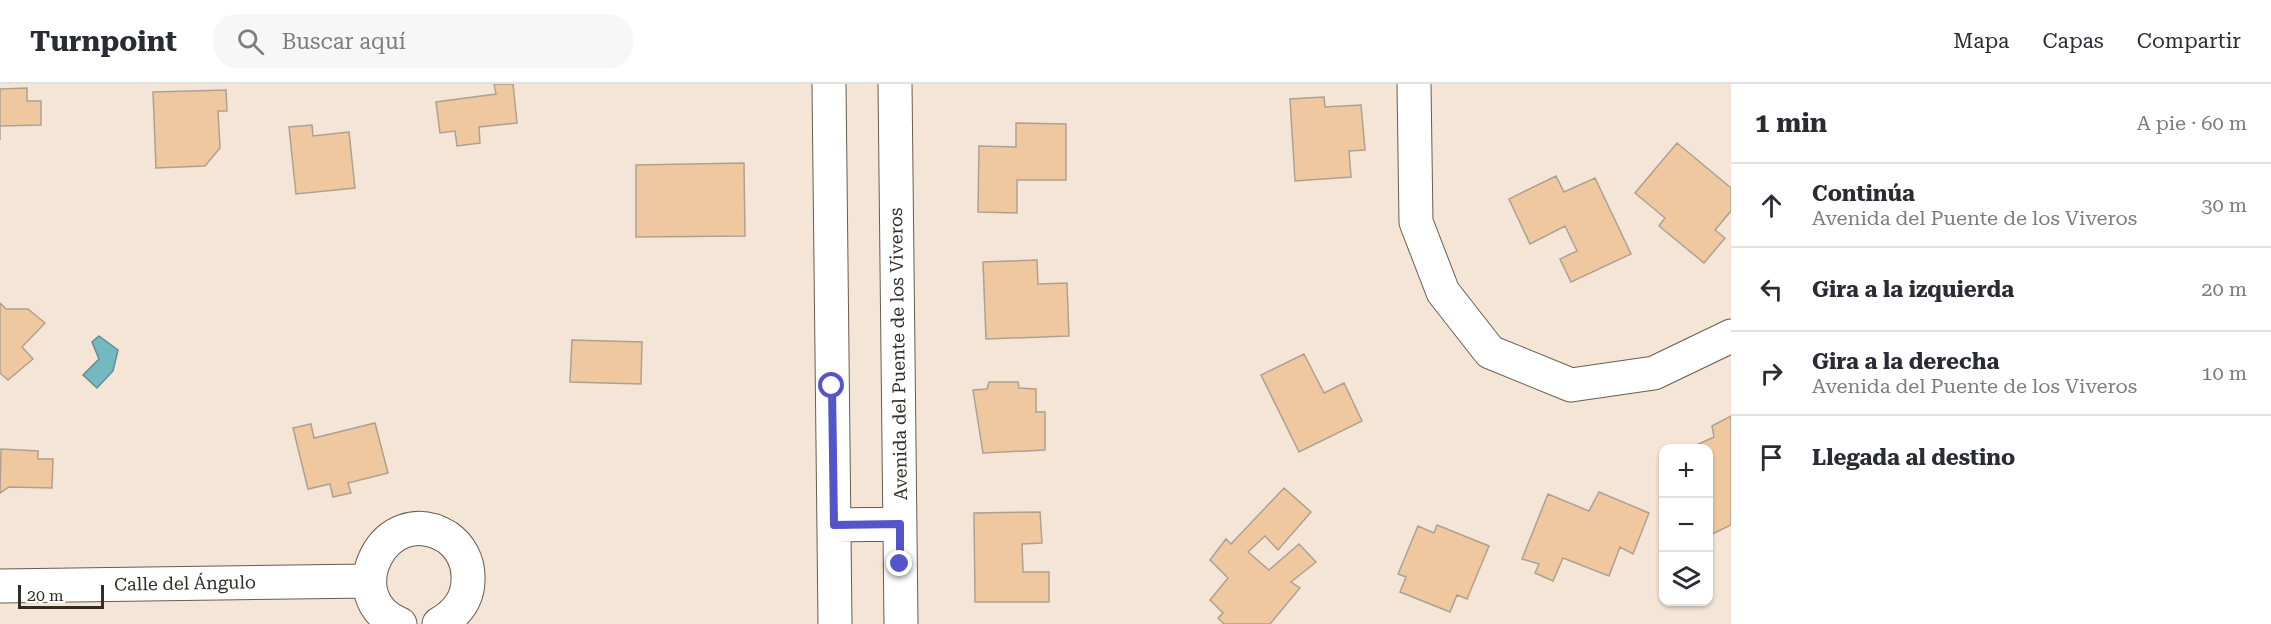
<!DOCTYPE html>
<html lang="es">
<meta charset="utf-8">
<style>
:root{--surface:#fff;--page:#f7f7f7;--text:#2b2b33;--muted:#7c7c81;--line:#e1e1e2}
body{margin:0;font-family:"Roboto Serif",serif;background:var(--page);color:var(--text)}
.controls{position:absolute;right:18px;bottom:18px;display:grid;overflow:hidden;border-radius:12px;box-shadow:0 2px 4px #0004}
.controls button{width:54px;height:54px;display:grid;place-items:center;padding:0;border:0;border-bottom:2px solid var(--line);background:var(--surface);color:var(--text);font:30px sans-serif}
.scale{position:absolute;left:18px;bottom:15px;width:86px;box-sizing:border-box;padding-left:6px;border:3px solid #332d27;border-top:0;font-size:16px;line-height:21px;white-space:nowrap;color:#332d27;-webkit-text-stroke:4px #fff;paint-order:stroke}
.stop{position:absolute;width:18px;height:18px;margin:-14px;border:4px solid #5454cb;border-radius:50%;background:#fff}
.stop.end{background:#5454cb;border-color:#fff;box-shadow:0 2px 6px #0008}
.list{margin:0;padding:0;list-style:none}
h2{display:flex;justify-content:space-between;align-items:center;height:78px;margin:0;padding:0 24px;font-size:26px}
h2 small{font-size:20px;font-weight:400;color:var(--muted)}
.list li{display:grid;grid-template-columns:39px 1fr auto;gap:18px;align-items:center;box-sizing:border-box;height:84px;padding:0 24px;border-top:2px solid var(--line)}
.list b{display:block;font-size:22px;white-space:nowrap}
.list p{margin:0;font-size:20px;white-space:nowrap;color:var(--muted)}
.list em{font-size:20px;font-style:normal;color:var(--muted)}
.icon{flex:none;width:33px;height:33px;fill:none;stroke:currentColor;stroke-width:2;stroke-linecap:round;stroke-linejoin:round}
.map{position:relative;flex:none;width:1731px;height:540px;overflow:hidden}
header{display:flex;align-items:center;gap:36px;box-sizing:border-box;height:84px;padding:0 30px;background:var(--surface);border-bottom:2px solid var(--line)}
header strong{font-size:28px}
nav{display:flex;gap:33px;margin-inline-start:auto;font-size:21px}
.search{width:420px;height:54px;background:var(--page);display:flex;align-items:center;gap:15px;box-sizing:border-box;padding:0 21px;border-radius:24px;color:var(--muted);font-size:22px}
main{display:flex}
aside{flex:1;background:var(--surface)}
.map>svg:first-child{display:block}
</style>
<header>
<strong>Turnpoint</strong>
<div class="search"><svg class="icon" aria-label="search" viewBox="0 0 24 24"><circle cx="10" cy="10" r="6"/><path d="M15 15l6 6"/></svg>Buscar aquí</div>
<nav><a>Mapa</a><a>Capas</a><a>Compartir</a></nav>
</header>
<main>
<div class="map">
<svg width="1731" height="540" viewBox="0 0 1731 540">
<rect width="100%" height="100%" fill="#f4e5d6"/>
<path fill="#74b8c0" stroke="#608e92" stroke-width="1.5" d="M99,252L118,266L113,287L97,304L83,291L99,275L92,258Z"/>
<path fill="#efc89f" stroke="#aea192" stroke-width="1.5" d="M494,0H513L517,39L479,43L480,59L457,62L455,47L440,49L436,18L496,10Z
M27,4V17H41V41L0,42V56V5Z
M226,6L227,27H218L220,64L205,82L156,84L153,8Z
M1324,13L1325,23L1361,21L1365,66L1349,67L1351,93L1295,97L1290,15Z
M1016,39L1066,40V96H1017V129L978,128L979,62L1016,63Z
M312,41L313,52L349,48L355,104L296,110L289,43Z
M1677,59L1731,104V127L1715,146L1725,154L1704,179L1659,142L1665,134L1635,109Z
M744,79L745,152L636,153V81Z
M1556,92L1564,108L1595,94L1631,170L1571,198L1560,175L1577,167L1565,142L1530,160L1509,115Z
M1037,176L1038,200L1067,199L1069,252L986,255L983,178Z
M0,219L6,225H28L45,239L22,263L33,275L8,296L0,289Z
M572,256L642,258L641,300L570,298Z
M1304,270L1324,309L1344,299L1362,337L1299,368L1261,291Z
M989,298H1018L1019,304L1036,305V328H1045V366L983,369L973,306L987,305Z
M1731,332V441L1708,452V364H1690L1714,353L1712,342Z
M375,339L388,389L348,399L351,409L333,413L330,400L308,405L293,344L311,340L314,354Z
M1,365L38,367V375H53L52,404L9,403L0,409Z
M1284,404L1311,428L1278,466L1265,452L1248,468L1269,486L1299,460L1316,478L1291,498L1300,504L1270,540H1224L1218,534L1223,529L1210,516L1228,494L1210,476L1226,455L1231,460Z
M1599,408L1649,429L1633,470L1620,463L1609,492L1563,474L1553,497L1535,489L1539,480L1522,475L1548,410L1589,427Z
M1040,428L1042,459L1022,460L1023,488H1049V518H975L974,429Z
M1437,441L1489,462L1467,515L1457,511L1450,528L1400,508L1406,493L1398,490L1418,442L1434,449Z"/>
<g fill="none" stroke-linecap="round" stroke-linejoin="round">
<g stroke="#695d50" stroke-width="35">
<path id="minor" d="M829,0L835,540
M895,0L901,540
M1414,0L1416,138L1443,208L1490,268L1571,301L1654,289L1731,252
M834,441L900,440
M0,502L369,497
M400,540C336,515 384,415 447,453C460,462 468,477 468,492C469,514 458,529 439,540"/>
</g>
<use href="#minor" stroke="#fff" stroke-width="33"/>
</g>
<g fill="none" stroke-linecap="round" stroke-linejoin="round">
<path stroke="#5454cb" stroke-width="8" d="M832,302L834,441L900,440V480"/>
</g>
<g text-anchor="middle" dominant-baseline="central" stroke-width="4.5" stroke-linejoin="round" paint-order="stroke">
<g font-size="18" fill="#332d27" stroke="#fff">
<text transform="translate(898 270) rotate(-91)">Avenida del Puente de los Viveros</text>
<text transform="translate(185 499) rotate(-1)">Calle del Ángulo</text>
</g>
</g>
</svg>
<div class="controls">
<button>+</button>
<button>−</button>
<button><svg class="icon" aria-label="layers" viewBox="0 0 24 24"><path d="M12 4l9 5-9 5-9-5zM3 14l9 5 9-5"/></svg></button>
</div>
<div class="scale">20 m</div>
<div class="stop" style="left:832px;top:302px"></div>
<div class="stop end" style="left:900px;top:480px"></div>
</div>
<aside>
<h2>1 min<small>A pie · 60 m</small></h2>
<ul class="list">
<li><svg class="icon" aria-label="ahead" viewBox="0 0 24 24"><path d="M12 20V5M6 11l6-6 6 6"/></svg><div><b>Continúa</b><p>Avenida del Puente de los Viveros</p></div><em>30 m</em></li>
<li><svg class="icon" aria-label="left" viewBox="0 0 24 24"><path d="M17 20v-9H6M10 6l-5 5 5 5"/></svg><div><b>Gira a la izquierda</b></div><em>20 m</em></li>
<li><svg class="icon" aria-label="right" viewBox="0 0 24 24"><path d="M7 20v-9h11M14 6l5 5-5 5"/></svg><div><b>Gira a la derecha</b><p>Avenida del Puente de los Viveros</p></div><em>10 m</em></li>
<li><svg class="icon" aria-label="arrive" viewBox="0 0 24 24"><path d="M6 21V4h12l-3 4 3 4H6"/></svg><div><b>Llegada al destino</b></div></li>
</ul>
</aside>
</main>
